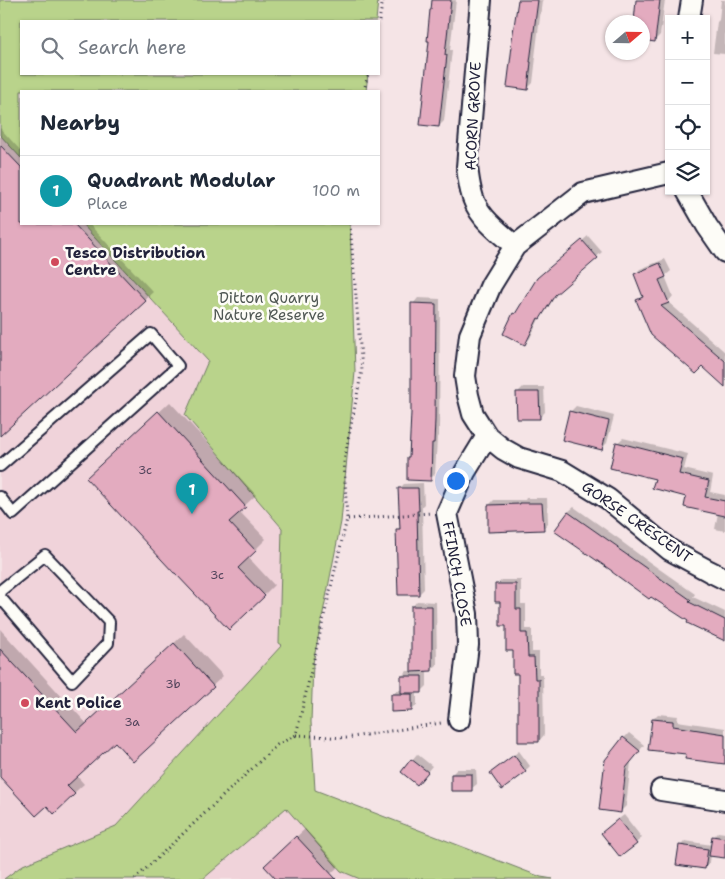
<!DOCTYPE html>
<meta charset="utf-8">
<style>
:root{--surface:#fff;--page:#f2f2f3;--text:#1f2937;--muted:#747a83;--line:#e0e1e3;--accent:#d1495b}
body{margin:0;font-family:"Shantell Sans",sans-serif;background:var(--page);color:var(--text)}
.controls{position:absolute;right:15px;top:15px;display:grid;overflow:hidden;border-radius:0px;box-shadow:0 1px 4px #0004}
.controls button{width:45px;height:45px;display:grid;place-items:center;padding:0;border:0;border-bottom:1px solid var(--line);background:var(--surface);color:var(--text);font:25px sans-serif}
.compass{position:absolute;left:605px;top:15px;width:45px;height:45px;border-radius:50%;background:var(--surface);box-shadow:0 1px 4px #0004;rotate:70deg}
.you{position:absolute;left:455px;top:480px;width:18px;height:18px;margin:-12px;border:4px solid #fff;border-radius:50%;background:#1a73e8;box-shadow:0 0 0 8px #1a73e833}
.badge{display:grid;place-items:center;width:32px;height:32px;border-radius:50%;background:var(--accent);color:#fff;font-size:16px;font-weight:700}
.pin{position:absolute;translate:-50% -41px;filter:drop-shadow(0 1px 2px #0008)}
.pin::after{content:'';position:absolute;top:26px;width:18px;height:15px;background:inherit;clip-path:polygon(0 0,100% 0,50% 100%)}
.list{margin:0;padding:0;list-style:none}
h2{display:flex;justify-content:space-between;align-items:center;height:65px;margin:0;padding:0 20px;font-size:21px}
h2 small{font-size:16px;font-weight:400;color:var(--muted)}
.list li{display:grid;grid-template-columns:32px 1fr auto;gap:15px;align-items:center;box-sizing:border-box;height:70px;padding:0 20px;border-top:1px solid var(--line)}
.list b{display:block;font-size:19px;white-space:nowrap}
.list p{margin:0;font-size:16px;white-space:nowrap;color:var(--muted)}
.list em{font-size:16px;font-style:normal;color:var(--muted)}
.icon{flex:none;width:28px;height:28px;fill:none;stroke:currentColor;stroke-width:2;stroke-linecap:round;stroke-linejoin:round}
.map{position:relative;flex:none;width:725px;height:879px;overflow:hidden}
.search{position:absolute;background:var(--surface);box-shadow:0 1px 4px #0004;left:20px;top:20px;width:360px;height:55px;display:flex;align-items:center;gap:12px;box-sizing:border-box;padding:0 18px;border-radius:0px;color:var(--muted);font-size:19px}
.panel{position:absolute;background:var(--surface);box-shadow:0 1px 4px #0004;left:20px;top:90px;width:360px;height:135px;border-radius:0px}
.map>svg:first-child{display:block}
</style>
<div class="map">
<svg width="725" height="879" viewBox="0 0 725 879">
<rect width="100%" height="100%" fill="#f5e4e6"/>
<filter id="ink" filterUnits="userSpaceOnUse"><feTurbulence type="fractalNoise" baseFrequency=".02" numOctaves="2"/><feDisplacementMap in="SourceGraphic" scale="10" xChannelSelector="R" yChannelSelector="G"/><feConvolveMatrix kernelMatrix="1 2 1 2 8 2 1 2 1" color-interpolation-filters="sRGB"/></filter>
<g filter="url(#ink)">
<path fill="#f0d3da" d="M0,135L21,158V224H82L208,361L185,415L282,528L311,722L315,790L541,877L553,879H0Z"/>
<path fill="#b9d38b" stroke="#6e7a63" d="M0,0H378L376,21H21V74H368L366,91H21V158L0,135Z
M82,224H350L355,372L341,522L313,663L311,722L315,790L541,877L553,879H360L341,871L286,808L203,879H4L23,865L116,826L282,645L279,643L282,528L185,415L208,361Z"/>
<path fill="#0003" d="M433,0H456L450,50H452L444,121L439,126Z
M519,0H543L542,1L535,57H536L533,83L527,89Z
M639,0H665L660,35L655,40L642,22H635L637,7Z
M721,0H725V54L713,53L717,22L719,20Z
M0,128L21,151V224H89L153,292L0,434Z
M588,236L602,252L559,290L545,312L540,317L530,338L525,343L514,314L518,310L544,273Z
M665,259L671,271L665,276L673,296L668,302L725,352V385L638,300L643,295L635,275L640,269Z
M418,298L440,299L439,436L437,439L435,474L430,479L411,455L413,304Z
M523,387H544L545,412L539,418L518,392Z
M170,402L256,495L239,511L266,539L248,557L274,585L264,595L99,468Z
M576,406L614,416L607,443L602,448L564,439L571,411Z
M623,438L688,454L684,469L713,476L710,492L725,495V531L715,529L718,513L656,478L617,443Z
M423,483L424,504L422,506L424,589L419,594L398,529L401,526L399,489L404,484Z
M526,498H547L548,523L543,529L489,505L494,500H525Z
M574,507L622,541V542L645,559L695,594L693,597L725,612V639L690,621L568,512Z
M502,580H521V604H526V629H532V652H539V674H543L544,735L539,741L519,672L514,649L496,585Z
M417,601L436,602L437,665L431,670H427V686L422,691H417V705L412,710L392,695L397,690H402V676L407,671H412V607Z
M0,629L87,724L184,634L223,676L133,760L115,740L76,775L84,784L74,793L47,804L0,775Z
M658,714L678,716L677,721L725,728V763L687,753L653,719Z
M629,733L644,745L631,762L626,806L620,812L624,738Z
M519,751L530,766L525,771L491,773L497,768Z
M417,754L432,766L422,778L402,772Z
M457,769H476L477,784L471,789L452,774Z
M624,815L642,838L620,855L607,828Z
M305,829L339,866L325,879H278L273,858Z
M718,832L725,833V857L711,855L710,862L704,868L680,846L685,841L712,845L713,837Z"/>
<path fill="#e3abbf" stroke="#22223b" d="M432,0H451L445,55H447L439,127L420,125L429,41H427L430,10H431Z
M518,0H538L530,62H531L528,90L507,87L512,46H511Z
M636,0H660L655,42L642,40V22H634Z
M0,145L21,167V224H74L146,301L0,436Z
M582,240L598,258L555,295L540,319L538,318L525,345L503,334L513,313L515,314L537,278Z
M660,263L666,277L659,280L669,303L661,306L725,361V387L703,367L696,374L651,335L636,300L643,297L634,274Z
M411,303L436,304L435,420L434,443H432L431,481L407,480V457H409L411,413Z
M516,392H539L540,419H517Z
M158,411L246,507L229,522L256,551L238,568L265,596L229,630L175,573H174L86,478Z
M569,411L609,421L602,450L562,440Z
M616,442L683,459L679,474L709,481L705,497L725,501V516L684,507L686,497L652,488L655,479L610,468Z
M398,488H418L419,511H417L419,595H398L396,529H400Z
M520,503H542L544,530L488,532V505L520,504Z
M568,512L618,547L617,548L640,564L691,600L689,602L725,620V641L687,623L688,621L651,597L649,599L612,572V571L554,531Z
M495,584H516V609H521V633H527L528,657H534L535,679H539V742H518V674H513V651H506V626H500V602H495Z
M411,606H432V671L411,672Z
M174,643L214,687L133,762L115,742L67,786L75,794L54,814L47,806L36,816L0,777V649L77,732Z
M401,676H422V693H401Z
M391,694H412V711L391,712Z
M652,719L673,721V726L725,734V764L685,759L686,754L648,750Z
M623,737L640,751L626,768L621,813L599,810L605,760Z
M514,755L526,772L502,790L490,773Z
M411,759L428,772L417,785L401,772Z
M451,774H472V791H451Z
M618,819L637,844L620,857L601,833Z
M296,836L336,879H276L264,866Z
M712,836L725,838V858L709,856Z
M679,845L708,849L705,869L676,865Z"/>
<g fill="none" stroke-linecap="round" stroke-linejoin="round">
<g stroke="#22223b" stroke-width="14">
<path id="lane" d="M0,466L151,334L178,366L13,514L0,497
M0,591L45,555L109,622L108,643L72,681L0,597"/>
</g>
<g stroke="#22223b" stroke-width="24">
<path id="street" d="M481,0L467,167C468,175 469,183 471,191C476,216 497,230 515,246
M689,19L692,0
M669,173L583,193L515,246L491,285L470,335L465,376L468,395L473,414L487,436L503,449L519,458L562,471L608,499L670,550L709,571L725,579
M687,191L707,226L725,252
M459,720L468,645L467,614L447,513L465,472L487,436
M661,790L725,800"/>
</g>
<path stroke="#22223b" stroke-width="3" stroke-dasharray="1 4" stroke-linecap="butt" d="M379,21L383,0
M364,91L368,74
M348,519L431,513
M296,735L346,738L441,723
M135,879L277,745L296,735L347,519L344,461L362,370L350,224"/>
<use href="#lane" stroke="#fdfcf7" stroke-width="10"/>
<use href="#street" stroke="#fdfcf7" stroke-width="20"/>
</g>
</g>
<g fill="#d1495b" stroke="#fdfcf7" stroke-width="2">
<circle cx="55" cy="262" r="5"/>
<circle cx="25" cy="703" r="5"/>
</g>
<g text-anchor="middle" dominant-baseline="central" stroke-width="5" stroke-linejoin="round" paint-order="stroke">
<g font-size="12" fill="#52445c">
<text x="145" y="470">3c</text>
<text x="217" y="575">3c</text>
<text x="173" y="684">3b</text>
<text x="132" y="722">3a</text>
</g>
<g font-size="15" fill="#22223b" stroke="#fdfcf7">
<text transform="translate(473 116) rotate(-87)">ACORN GROVE</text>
<text transform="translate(637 522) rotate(35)">GORSE CRESCENT</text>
<text transform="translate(457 574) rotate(80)">FFINCH CLOSE</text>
</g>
<g font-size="15" font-weight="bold" fill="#22223b" stroke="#fdfcf7" text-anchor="start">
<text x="65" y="253">Tesco Distribution<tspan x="65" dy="17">Centre</tspan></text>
<text x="35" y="703">Kent Police</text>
</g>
<g font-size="15" fill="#4f5753" stroke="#fdfcf7">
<text x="269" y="298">Ditton Quarry<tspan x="269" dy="17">Nature Reserve</tspan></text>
</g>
</g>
</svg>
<div class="controls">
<button>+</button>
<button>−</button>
<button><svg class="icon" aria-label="locate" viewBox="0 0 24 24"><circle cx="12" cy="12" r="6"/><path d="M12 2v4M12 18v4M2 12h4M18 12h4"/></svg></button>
<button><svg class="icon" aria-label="layers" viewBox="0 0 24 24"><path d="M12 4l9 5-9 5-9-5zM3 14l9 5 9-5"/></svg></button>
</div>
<svg class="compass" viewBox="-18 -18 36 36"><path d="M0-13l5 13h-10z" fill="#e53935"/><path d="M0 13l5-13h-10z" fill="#747a83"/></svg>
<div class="you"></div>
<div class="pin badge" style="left:192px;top:514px;background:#0f9aa8">1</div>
<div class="search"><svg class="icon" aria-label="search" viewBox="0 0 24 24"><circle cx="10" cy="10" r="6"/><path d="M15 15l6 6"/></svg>Search here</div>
<section class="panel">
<h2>Nearby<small></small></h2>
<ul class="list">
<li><span class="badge" style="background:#0f9aa8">1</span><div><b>Quadrant Modular</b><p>Place</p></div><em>100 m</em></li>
</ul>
</section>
</div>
